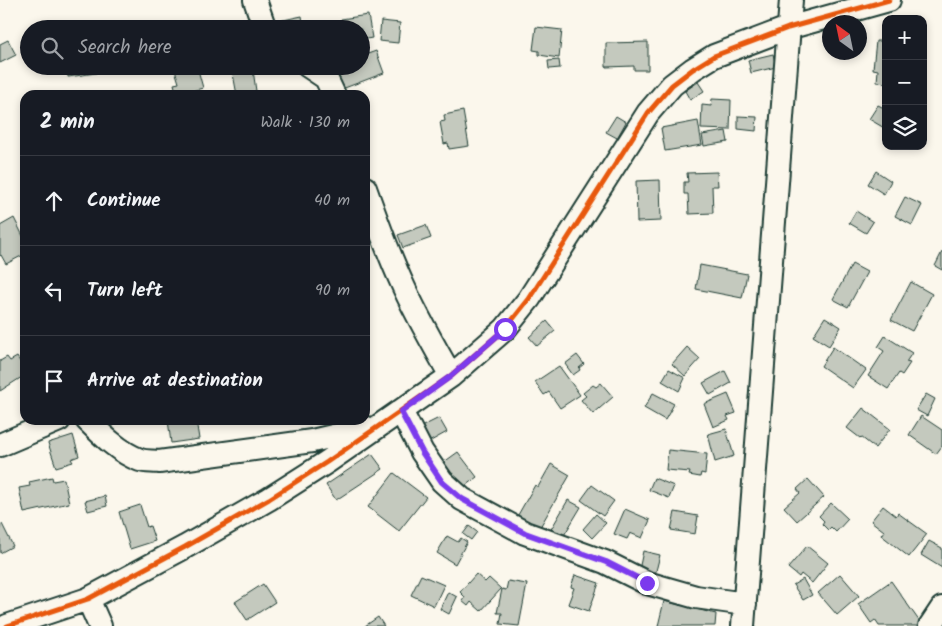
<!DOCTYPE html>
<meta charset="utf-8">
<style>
:root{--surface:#171b24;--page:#242831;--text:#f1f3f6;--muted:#9ea1a6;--line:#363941}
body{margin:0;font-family:Kalam,sans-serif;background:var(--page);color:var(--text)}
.controls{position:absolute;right:15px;top:15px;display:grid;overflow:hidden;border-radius:10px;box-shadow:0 2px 8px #0003}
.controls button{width:45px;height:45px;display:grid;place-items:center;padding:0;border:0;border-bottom:1px solid var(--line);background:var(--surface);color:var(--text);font:25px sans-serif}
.compass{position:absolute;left:822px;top:15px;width:45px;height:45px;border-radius:50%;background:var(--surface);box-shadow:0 2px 8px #0003;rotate:327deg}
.stop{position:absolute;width:15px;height:15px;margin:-11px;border:4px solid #7c3aed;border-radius:50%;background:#fff}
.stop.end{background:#7c3aed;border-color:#fff;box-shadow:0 1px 5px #0008}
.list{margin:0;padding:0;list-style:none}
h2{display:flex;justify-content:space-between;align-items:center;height:65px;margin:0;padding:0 20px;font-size:21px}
h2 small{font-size:16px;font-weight:400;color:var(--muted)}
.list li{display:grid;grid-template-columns:32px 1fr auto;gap:15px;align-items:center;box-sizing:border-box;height:90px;padding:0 20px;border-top:1px solid var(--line)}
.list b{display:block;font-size:19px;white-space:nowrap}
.list em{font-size:16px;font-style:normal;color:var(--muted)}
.icon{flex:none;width:28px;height:28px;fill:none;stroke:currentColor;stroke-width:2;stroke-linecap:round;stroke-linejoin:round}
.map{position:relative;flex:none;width:942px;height:626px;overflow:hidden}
.search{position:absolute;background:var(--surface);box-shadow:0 2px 8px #0003;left:20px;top:20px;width:350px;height:55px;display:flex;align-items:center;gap:12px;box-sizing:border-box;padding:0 18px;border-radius:28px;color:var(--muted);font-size:19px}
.panel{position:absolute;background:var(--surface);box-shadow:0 2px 8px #0003;left:20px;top:90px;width:350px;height:335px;border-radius:15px}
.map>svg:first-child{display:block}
</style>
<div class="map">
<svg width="942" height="626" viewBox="0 0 942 626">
<rect width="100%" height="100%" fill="#fbf7ec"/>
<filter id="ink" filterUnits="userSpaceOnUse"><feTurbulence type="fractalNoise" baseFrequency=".02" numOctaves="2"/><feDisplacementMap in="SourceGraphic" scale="10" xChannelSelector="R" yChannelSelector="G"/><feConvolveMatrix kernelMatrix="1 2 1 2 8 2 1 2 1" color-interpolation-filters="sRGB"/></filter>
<g filter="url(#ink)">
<path fill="#c4c9be" stroke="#1f3d34" d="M368,15L372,38L361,40V29H342L341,19Z
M302,16L304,29H276L274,22Z
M381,21L400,23L398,43L379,41Z
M536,27L562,30L559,58L539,55V51L533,50Z
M8,40L16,55L0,63V44Z
M876,41H886V83L877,82L878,70L873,69Z
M648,42V70H634V66L606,67V43Z
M361,51H363L365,55L376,51L384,73L342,89L334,67L361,66Z
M773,54L776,67L751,73L748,60Z
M559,60L560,68L549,69L548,61Z
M67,66H96V73L68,77Z
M189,66H197L203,88L177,95L174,84L179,83L175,70Z
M253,70L256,91L237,95L233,74Z
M698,82L704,91L690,100L685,91Z
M712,99L731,100L730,130L701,129L702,105L711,106Z
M878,105L886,109V129L869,119Z
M463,111L469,146L449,149L448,143L444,144L440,122L445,121L444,115Z
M616,116L626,122L617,138L606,132Z
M738,116L757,117L756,131L738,129Z
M698,121L702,145L665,151L661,128Z
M726,131L728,142L704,146L702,135Z
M876,171L891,181L884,194L868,184Z
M717,172L718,186H712L713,213L689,214L688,194H684V182H688L687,173Z
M660,180L661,221L637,222L636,181Z
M905,197L922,205L912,225L895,216Z
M856,211L873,222L866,233L849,223Z
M14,218L25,240V254L6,264L1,255L0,256V226Z
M426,225L431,238L403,248L398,235Z
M942,252V270L935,266Z
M852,264L867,272L848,307L833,299Z
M700,265L747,274L742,298L696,289Z
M911,282L932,294L912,331L891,320Z
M825,317L841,327L829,346L813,336Z
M547,321L555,331L537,346L529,337Z
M885,336L912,353L906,362L910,363L902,375L899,373L888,389L868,376L884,351L878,347Z
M687,347L700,359L685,376L672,364Z
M833,347L866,370L853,388L821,366Z
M577,355L584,364L579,368L580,370L573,375L565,364Z
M7,357L10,361L17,357L25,369V375L0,391V361Z
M559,366L580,395L560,408L549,392L544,395L535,382Z
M669,369L685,378L679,391L662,381Z
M725,371L731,383L710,395L703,383Z
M601,383L613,397L593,414L581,400L586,396L583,393L593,385L596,387Z
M653,393L674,404L665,420L644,408Z
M728,394L736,413L727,416L729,420L713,427L704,404Z
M926,394L935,399L927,416L916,410Z
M863,408L890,429L875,448L861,437L860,438L847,428Z
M921,416L942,430V446L936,454L909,435Z
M439,418L447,432L429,442L421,427Z
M168,420H196L199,439L171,443Z
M726,429L734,456L715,462L708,434Z
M73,435L79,456L71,459L73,462L56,467L48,443Z
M668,450L707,454L705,474L701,473L700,477L689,475L690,472L666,470Z
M458,452L477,477L458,491L440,465Z
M372,454L383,469L336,500L326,485Z
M551,464L570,475L536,534L514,522L535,485L538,487Z
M394,473L426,497L399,531L368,507Z
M52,477L53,481L64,479L69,503L24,513L19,488L30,486L29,482Z
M654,478L674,486L669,498L649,490Z
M808,479L824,497L797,521L784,507L800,493L797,489Z
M592,485L614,501L603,516L581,500Z
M105,496L107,506L88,511L85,501Z
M568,500L581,507L563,537L550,531Z
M831,503L848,519L836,532L831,527L828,530L822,524L824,521L819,516Z
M140,505L147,527L150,526L155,541L130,549L119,512Z
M883,506L896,516L898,513L927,534L909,557L881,535L884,531L871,521Z
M625,509L650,520L642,538L630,533L627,539L614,534Z
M675,512L698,516L695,534L671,530Z
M596,514L606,523L592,538L583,529Z
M2,524L13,546L0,553V525Z
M469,526L477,532L471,540L463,534Z
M447,536L458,542L461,538L467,542L455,564L437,553Z
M929,541L942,548V568L921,555Z
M807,546L828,563L812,583L801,574L799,577L788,568Z
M643,551L660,555L654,579L638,575Z
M476,574L485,582L489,578L501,589L481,611L471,602L468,606L462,601L465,597L460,592Z
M840,574L859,596L837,615L818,593Z
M421,575L444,585L434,606L411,595Z
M575,575L599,583L589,611L568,604L574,588L571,587Z
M803,579L812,595L803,600L793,585Z
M508,581L527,584L519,626L500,624L502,613H497L502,589L506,590Z
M891,581L922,625L921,626H879L875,620L871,623L858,604Z
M263,584L275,602L247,620L235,602Z
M448,592L457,597L449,614L440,609Z
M664,601L716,614L715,626H658Z
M378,617L384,626H365Z"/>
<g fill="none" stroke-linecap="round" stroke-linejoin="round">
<g stroke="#1f3d34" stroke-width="26">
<path id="minor" d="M255,0L265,29
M308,66L326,78L334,95
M365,188C376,219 387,250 401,281C415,313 433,344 451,376
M401,411L422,452L442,481L462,499L525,533L605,562L647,583L696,597L745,604
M87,420C101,434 120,453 140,460C146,462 153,461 159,462L312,441L367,428
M0,445L59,420
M88,599L100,626
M7,626L88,599L185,547L269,499L327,462L451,376L505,329L529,299L648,113L672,85L693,69L714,56L788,28L889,0
M743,626L791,0
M930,626L942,608"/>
</g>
<use href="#minor" stroke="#fbf7ec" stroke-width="22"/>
<g stroke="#fbf7ec" stroke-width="8">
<path id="cycleway" d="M7,626L88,599L185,547L269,499L327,462L451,376L505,329L529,299L648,113L672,85L693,69L714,56L788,28L889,0"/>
</g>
<use href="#cycleway" stroke="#e8590c" stroke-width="5"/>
</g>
</g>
<g fill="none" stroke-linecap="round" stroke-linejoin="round" filter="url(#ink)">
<path stroke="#7c3aed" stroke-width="6" d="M505,329L451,376L401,412L422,452L442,482L462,499L525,533L606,562L647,583"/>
</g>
</svg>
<div class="controls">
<button>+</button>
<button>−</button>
<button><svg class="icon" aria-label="layers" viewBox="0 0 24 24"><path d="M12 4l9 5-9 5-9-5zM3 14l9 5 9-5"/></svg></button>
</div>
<svg class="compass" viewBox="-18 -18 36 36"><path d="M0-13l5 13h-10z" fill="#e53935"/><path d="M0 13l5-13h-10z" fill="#9ea1a6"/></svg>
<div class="stop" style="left:505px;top:329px"></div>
<div class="stop end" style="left:647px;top:583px"></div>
<div class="search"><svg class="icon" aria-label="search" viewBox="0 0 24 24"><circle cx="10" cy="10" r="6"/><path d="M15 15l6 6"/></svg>Search here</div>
<section class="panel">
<h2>2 min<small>Walk · 130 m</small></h2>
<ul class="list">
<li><svg class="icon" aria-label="ahead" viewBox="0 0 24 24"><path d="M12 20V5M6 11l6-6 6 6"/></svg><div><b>Continue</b></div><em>40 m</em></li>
<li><svg class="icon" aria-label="left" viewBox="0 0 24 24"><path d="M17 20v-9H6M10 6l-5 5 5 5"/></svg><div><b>Turn left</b></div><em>90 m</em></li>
<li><svg class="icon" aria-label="arrive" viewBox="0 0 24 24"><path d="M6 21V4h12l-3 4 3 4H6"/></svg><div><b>Arrive at destination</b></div></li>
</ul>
</section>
</div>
